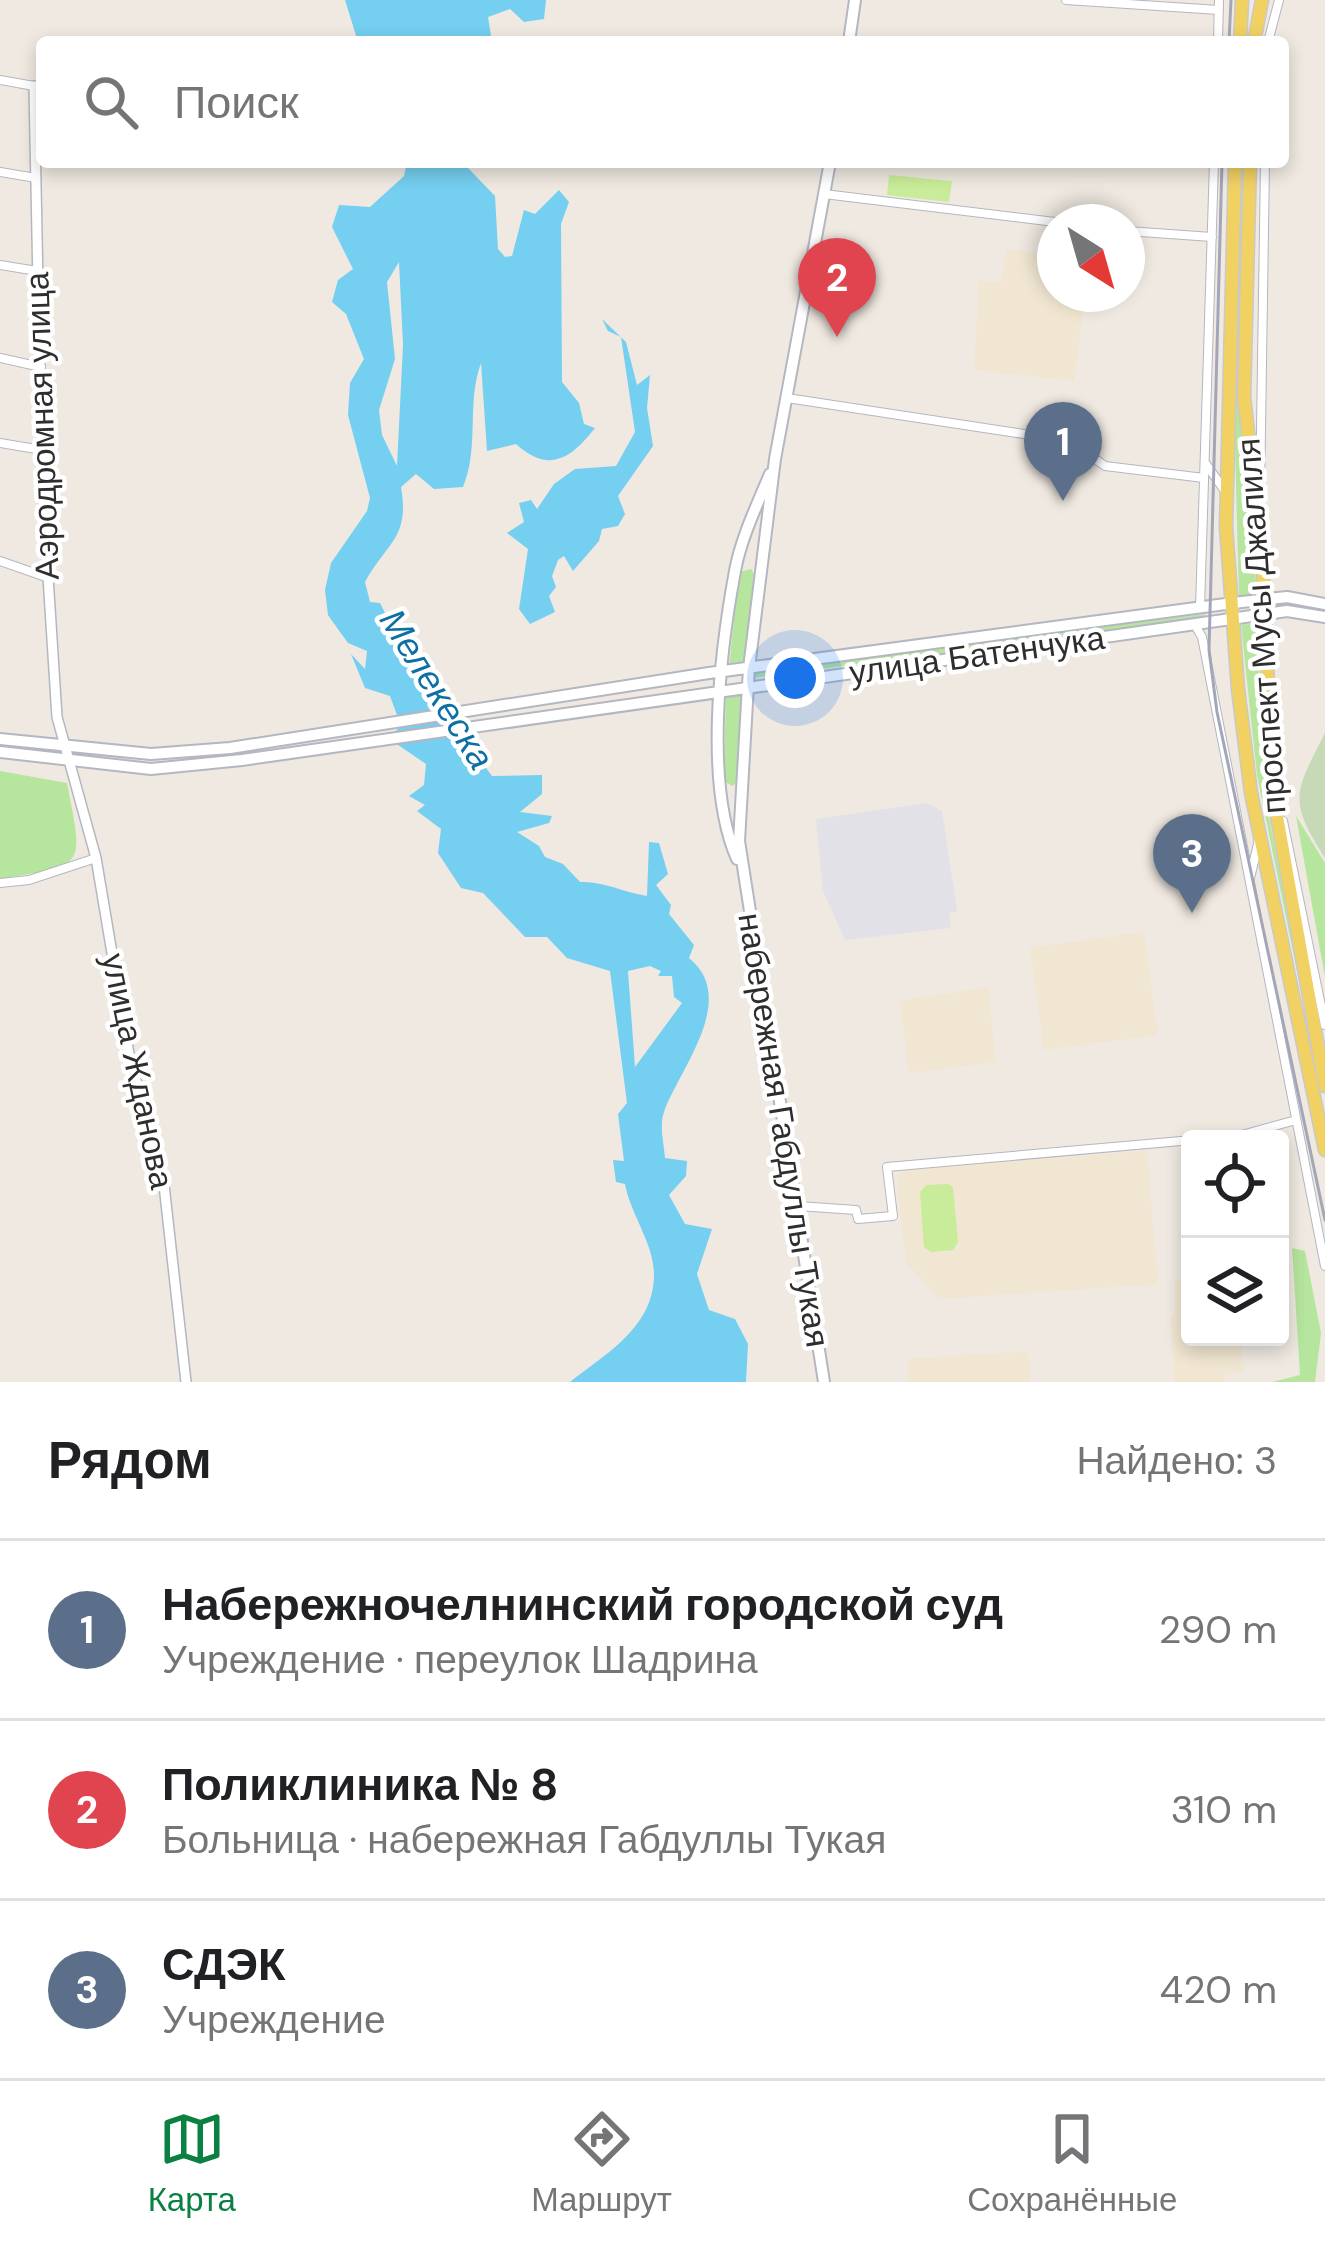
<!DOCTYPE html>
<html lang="ru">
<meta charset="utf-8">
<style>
:root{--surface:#fff;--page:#f2f2f2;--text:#202124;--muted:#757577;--line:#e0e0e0;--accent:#0b8043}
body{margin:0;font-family:"DM Sans",sans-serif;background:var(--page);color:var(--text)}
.controls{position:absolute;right:36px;bottom:36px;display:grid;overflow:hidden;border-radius:12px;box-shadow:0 6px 18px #0003}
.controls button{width:108px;height:108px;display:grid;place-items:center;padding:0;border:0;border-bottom:3px solid var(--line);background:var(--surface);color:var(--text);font:60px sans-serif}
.compass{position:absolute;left:1037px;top:204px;width:108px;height:108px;border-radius:50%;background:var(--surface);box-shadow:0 6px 18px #0003;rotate:143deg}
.you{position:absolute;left:795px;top:678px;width:42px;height:42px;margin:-30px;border:9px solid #fff;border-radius:50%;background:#1a73e8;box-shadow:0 0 0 18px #1a73e833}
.badge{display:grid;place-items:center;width:78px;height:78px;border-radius:50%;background:var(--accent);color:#fff;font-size:39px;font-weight:700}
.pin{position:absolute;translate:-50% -99px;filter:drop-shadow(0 3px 6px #0008)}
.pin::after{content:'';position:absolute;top:63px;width:42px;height:36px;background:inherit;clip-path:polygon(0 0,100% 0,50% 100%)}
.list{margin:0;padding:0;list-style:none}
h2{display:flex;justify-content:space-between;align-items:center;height:156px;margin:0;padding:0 48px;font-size:51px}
h2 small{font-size:39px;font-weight:400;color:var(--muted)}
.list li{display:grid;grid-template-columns:78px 1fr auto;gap:36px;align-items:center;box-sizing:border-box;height:180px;padding:0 48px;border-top:3px solid var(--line)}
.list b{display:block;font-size:45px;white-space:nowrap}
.list p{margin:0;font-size:39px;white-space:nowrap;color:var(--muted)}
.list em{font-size:39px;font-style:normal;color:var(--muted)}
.icon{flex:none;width:66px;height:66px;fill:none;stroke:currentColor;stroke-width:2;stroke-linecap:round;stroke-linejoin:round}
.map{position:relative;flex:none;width:1325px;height:1382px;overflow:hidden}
.search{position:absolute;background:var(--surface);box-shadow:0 6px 18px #0003;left:36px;right:36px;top:36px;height:132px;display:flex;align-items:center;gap:30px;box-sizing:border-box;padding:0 42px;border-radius:12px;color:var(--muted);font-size:45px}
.sheet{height:696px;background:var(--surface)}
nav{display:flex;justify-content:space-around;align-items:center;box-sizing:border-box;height:168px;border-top:3px solid var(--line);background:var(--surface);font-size:33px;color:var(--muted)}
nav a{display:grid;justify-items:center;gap:6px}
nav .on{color:var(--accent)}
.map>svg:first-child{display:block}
</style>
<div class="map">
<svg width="1325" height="1382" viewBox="0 0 1325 1382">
<rect width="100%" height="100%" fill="#efe9e1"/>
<path fill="#e3e1e8" d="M927,803L942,811L957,911L949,913L951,928L845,940L823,891L816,819Z"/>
<path fill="#f0e6d1" d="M1006,249L1055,255V294H1085L1074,381L974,370L979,281L1002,282Z
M1144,932L1158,1035L1044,1050L1030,948Z
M988,987L996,1062L909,1073L900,1001Z
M1147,1151L1158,1284L939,1299L906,1262L897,1180L904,1169Z
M1190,1278V1337H1240L1244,1371L1224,1374V1382H1175L1170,1317L1175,1315V1280Z
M1028,1351L1030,1382H907L909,1359Z"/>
<path fill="#b6e59e" d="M1241,162L1238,401L1257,594L1239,596L1234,413Z
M751,569L756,577L745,664L729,667L739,572Z
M1205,614V619L995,643L996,640Z
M1256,623L1269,817L1325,1109L1257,775L1241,625Z
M985,641L986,647L753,678L754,673Z
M744,690L737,783L732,786L724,781L726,691Z
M0,771L67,783C84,870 86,864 0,879Z
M1296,816L1325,863V977Z
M1292,1248L1305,1251L1321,1333L1315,1382H1272L1300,1375Z"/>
<path fill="#c8d9b8" d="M1325,733V858C1288,799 1294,794 1325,733Z"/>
<path fill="#c9ec9a" d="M889,175L952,181L949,202L887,195Z
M948,1184L953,1187L958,1242L953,1250L931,1252L924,1247L920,1192L926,1185Z"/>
<path fill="#75cff0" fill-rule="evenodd" d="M345,0H546L544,19L524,22L510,9L488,17L492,42H358Z
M407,162H483L467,167L495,196L498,249L505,257L512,256L524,210L535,214L559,190L569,202L561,224L562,382L579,403L584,424L595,428C570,460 548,473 516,444L487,451L481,363C466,404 480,446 463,487L434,489L416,474L401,487C410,538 387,542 365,582L370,602L380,603L414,671L430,675L433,684L428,692L442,729L466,723L470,746L492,776L542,775V794L520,812L552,816L549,823L517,832L539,846L545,857L563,864L580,882C604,881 622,892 647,896L649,842L659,843L668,874L656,885L671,905L669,914L694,945L689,958C740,999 678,1071 664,1112C659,1125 664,1144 665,1158L687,1161L686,1176L669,1195L685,1224L712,1229L697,1274L709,1310L735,1319L748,1344L746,1382H570C607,1353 654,1327 654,1274C654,1244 630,1213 625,1184L616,1182L613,1160L624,1161L618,1114L627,1103L610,971L567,958L547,937H525L483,893L461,888L438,853L441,829L417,811L425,805L409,796L424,785L426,764L388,738L401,726L390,696L365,688L351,654L365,669L367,651L348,643L340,632L328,615L325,590L331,563L367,511L370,498L348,415L350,383L364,359L346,314L332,302L338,280L353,269L332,227L339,205L370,207L404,176ZM399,262L403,345L397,466L382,435L379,410L395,359L387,282ZM650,966L661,971L658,976H672L674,997L682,1003L635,1067L628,971Z
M602,319L626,342L637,385L650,375L647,408L653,446L618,496L625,514L618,526L602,529L599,541L573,571L564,556L558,560L552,576L556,587L549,596L555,612L530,624L519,609L528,549L507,533L524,522L519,503L531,500L537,509L554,484L575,469L616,466L635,432L621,337L608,331Z"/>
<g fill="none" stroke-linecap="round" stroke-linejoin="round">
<g stroke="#b4b7c1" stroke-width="10">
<path id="minor" d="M1066,0L1219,10
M1218,42L1219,0
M1268,42L1279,0
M0,80L34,86
M0,172L36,178
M824,194L1055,222
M1127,231L1212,237
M0,265L37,271
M0,358L41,367
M787,398L1050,438L1071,442L1105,466L1204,478
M0,443L42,450
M1206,464L1225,491
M1260,497L1265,162
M0,561L46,577
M1200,608L1214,162
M1195,625L1202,637L1325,1266
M1283,821L1325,1025
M1250,878L1259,840
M0,883L29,880L96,858
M798,1206L856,1210L858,1219L893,1216L887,1167L1238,1136L1296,1120"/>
</g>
<g stroke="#b4b7c1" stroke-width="12">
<path id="tertiary" d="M34,86L42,483L57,717L96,858L129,1054L164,1185L186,1382"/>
</g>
<g stroke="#b4b7c1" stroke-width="14">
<path id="secondary" d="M849,42L855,0
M0,739L151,754L230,748L709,673L1233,603L1287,597L1325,604
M0,752L151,769L242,760L1287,611L1325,617
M737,859C704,784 720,652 735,571C741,538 757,505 770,474
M824,1382L739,841L749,668L775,459L830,162"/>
</g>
<g stroke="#c9c9c9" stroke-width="15">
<path id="primary" d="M1240,42L1242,0
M1254,42L1262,0
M1235,162L1226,527L1238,689L1251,793L1325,1150
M1250,162L1244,397L1262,554L1273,794L1325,1086"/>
</g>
<use href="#minor" stroke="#fff" stroke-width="8"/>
<use href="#tertiary" stroke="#fff" stroke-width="9"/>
<use href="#secondary" stroke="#fff" stroke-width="10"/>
<use href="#primary" stroke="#f2d163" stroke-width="12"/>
<path stroke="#a3a6b8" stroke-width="3" d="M1229,42L1231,0
M1222,162L1209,650L1217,712L1325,1220"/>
</g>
<g text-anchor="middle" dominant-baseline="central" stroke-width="9" stroke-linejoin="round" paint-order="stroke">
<g font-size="33" fill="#2e2e2e" stroke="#fff">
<text transform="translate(42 426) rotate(-92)">Аэродромная улица</text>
<text transform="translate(1261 626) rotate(-94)">проспект Мусы Джалиля</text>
<text transform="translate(977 655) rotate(-8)">улица Батенчука</text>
<text transform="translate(138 1071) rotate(78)">улица Жданова</text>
<text transform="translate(784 1130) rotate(81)">набережная Габдуллы Тукая</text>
</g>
<g font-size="36" font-style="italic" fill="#0d6fa3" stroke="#fff">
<text transform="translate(437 689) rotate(58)">Мелекеска</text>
</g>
</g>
</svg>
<div class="controls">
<button><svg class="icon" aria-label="locate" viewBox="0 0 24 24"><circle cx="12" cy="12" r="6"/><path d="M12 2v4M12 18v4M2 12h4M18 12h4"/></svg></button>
<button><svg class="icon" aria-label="layers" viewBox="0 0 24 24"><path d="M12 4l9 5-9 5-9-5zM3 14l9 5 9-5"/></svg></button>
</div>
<svg class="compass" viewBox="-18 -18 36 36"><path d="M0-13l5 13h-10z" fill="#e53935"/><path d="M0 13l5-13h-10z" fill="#757577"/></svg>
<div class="you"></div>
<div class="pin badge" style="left:1063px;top:501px;background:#5c6f8a">1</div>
<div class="pin badge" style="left:837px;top:337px;background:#e0444e">2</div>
<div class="pin badge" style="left:1192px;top:913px;background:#5c6f8a">3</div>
<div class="search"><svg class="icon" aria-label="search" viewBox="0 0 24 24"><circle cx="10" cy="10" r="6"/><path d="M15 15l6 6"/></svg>Поиск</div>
</div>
<section class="sheet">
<h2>Рядом<small>Найдено: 3</small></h2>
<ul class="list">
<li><span class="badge" style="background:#5c6f8a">1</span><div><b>Набережночелнинский городской суд</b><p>Учреждение · переулок Шадрина</p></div><em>290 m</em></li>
<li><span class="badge" style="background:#e0444e">2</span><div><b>Поликлиника № 8</b><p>Больница · набережная Габдуллы Тукая</p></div><em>310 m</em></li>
<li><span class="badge" style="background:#5c6f8a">3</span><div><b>СДЭК</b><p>Учреждение</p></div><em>420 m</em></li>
</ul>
</section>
<nav>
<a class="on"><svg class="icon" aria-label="map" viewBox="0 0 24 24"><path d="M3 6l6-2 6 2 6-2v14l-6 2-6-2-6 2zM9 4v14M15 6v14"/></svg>Карта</a>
<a><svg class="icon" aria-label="directions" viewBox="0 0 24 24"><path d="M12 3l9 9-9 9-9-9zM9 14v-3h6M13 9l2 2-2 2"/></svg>Маршрут</a>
<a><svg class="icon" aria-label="saved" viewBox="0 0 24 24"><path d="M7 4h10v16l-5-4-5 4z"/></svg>Сохранённые</a>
</nav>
